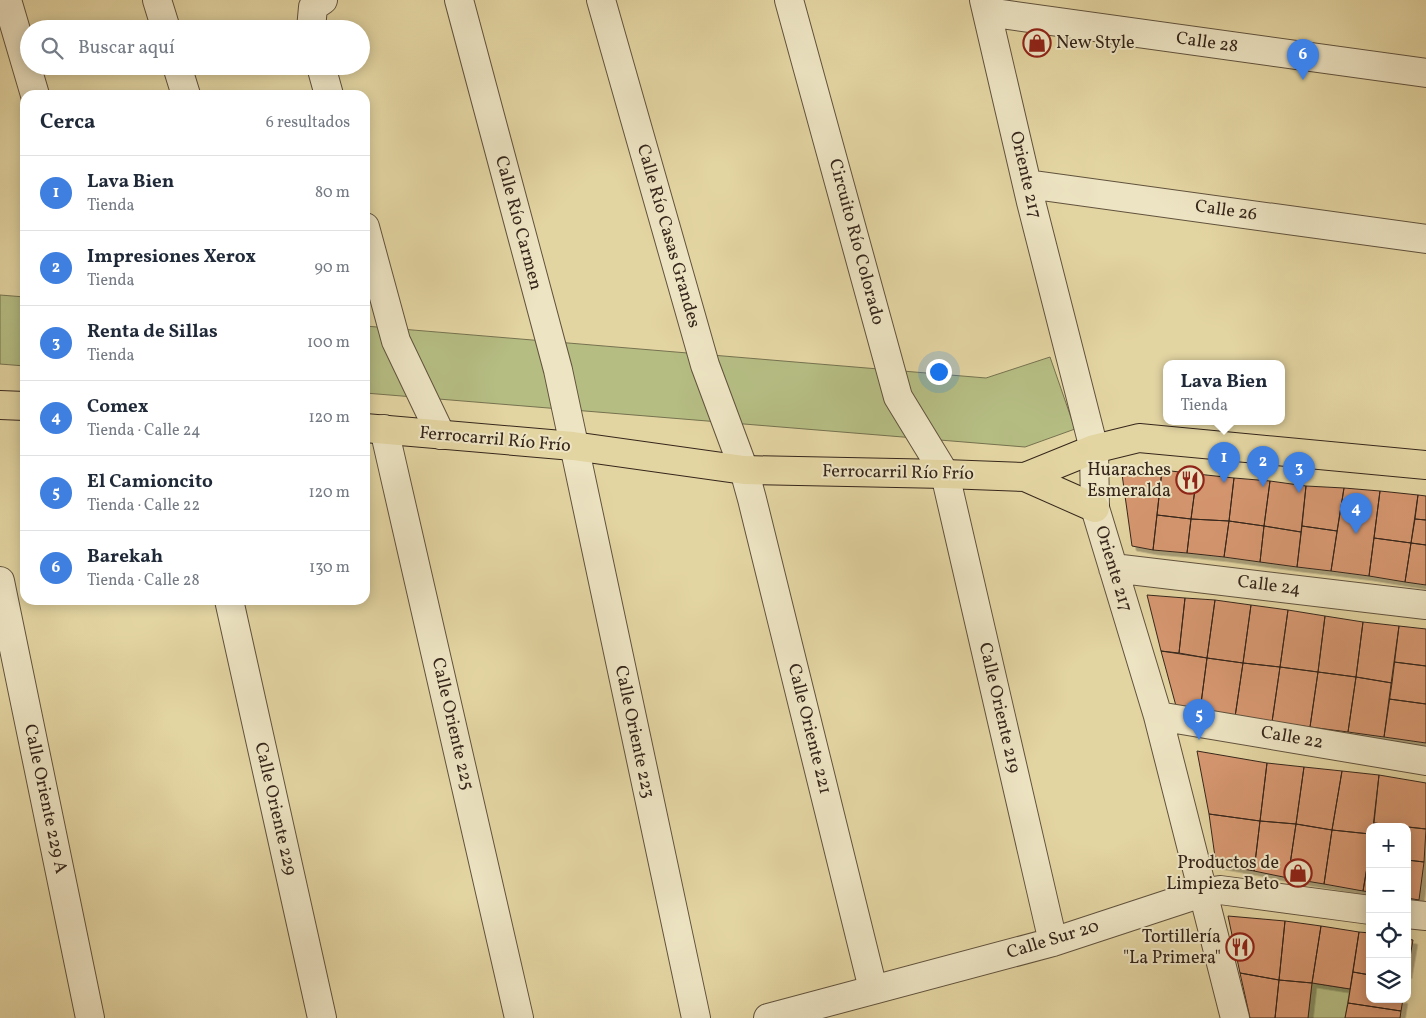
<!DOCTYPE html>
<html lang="es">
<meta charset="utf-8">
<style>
:root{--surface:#fff;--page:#f2f2f3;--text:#1f2937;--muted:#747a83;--line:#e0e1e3;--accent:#8f2418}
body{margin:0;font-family:Vollkorn,serif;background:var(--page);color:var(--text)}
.controls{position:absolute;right:15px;bottom:15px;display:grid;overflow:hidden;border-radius:10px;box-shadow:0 2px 12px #0003}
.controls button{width:45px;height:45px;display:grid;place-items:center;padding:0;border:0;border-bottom:1px solid var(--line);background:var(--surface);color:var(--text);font:25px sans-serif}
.you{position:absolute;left:938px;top:371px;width:18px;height:18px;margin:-12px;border:4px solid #fff;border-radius:50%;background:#1a73e8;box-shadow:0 0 0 8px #1a73e833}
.badge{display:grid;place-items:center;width:32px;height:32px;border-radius:50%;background:var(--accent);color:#fff;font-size:16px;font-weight:700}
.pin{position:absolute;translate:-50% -41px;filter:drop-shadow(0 1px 2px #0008)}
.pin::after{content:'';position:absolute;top:26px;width:18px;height:15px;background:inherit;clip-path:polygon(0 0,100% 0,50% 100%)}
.popup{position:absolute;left:1163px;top:360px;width:122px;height:65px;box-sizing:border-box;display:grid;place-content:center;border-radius:10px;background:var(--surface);filter:drop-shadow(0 1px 4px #0005);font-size:16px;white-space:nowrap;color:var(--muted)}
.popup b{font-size:19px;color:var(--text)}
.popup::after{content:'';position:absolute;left:50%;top:100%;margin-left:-10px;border:10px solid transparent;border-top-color:var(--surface)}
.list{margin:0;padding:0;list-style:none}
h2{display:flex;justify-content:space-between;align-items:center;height:65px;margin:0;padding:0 20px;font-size:21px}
h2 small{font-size:16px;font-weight:400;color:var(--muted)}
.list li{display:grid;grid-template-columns:32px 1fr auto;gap:15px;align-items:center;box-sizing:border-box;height:75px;padding:0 20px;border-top:1px solid var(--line)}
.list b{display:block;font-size:19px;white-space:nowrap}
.list p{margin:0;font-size:16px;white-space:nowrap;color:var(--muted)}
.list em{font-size:16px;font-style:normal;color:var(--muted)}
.icon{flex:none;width:28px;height:28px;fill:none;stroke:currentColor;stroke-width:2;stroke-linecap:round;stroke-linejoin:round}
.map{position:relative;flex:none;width:1426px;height:1018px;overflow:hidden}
.search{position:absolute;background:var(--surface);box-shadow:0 2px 12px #0003;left:20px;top:20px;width:350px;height:55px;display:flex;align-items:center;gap:12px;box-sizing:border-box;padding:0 18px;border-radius:28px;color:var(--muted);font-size:19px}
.panel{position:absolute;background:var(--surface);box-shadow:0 2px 12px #0003;left:20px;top:90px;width:350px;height:515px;border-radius:15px}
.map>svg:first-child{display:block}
</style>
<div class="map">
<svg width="1426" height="1018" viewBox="0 0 1426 1018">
<defs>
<filter id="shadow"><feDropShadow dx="4.5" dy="4.5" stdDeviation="0" flood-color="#0004"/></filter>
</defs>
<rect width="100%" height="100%" fill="#e3d5a2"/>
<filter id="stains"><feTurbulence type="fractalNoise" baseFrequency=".004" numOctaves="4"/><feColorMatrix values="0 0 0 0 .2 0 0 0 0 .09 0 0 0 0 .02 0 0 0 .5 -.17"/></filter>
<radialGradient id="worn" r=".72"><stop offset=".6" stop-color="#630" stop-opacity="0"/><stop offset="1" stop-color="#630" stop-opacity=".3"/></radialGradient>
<path fill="#b5bd83" stroke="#76724f" d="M0,295L25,297V366L0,364Z
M365,326L986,378L1050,357L1075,429L1025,447L365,393Z
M1312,983L1350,989L1345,1018H1308Z"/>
<path fill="#d69770" stroke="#36261b" filter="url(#shadow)" d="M1121,467L1162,470L1153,550L1132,546Z
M1162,470L1197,474L1191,519L1157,515Z
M1197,474L1234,478L1229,521L1191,519Z
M1234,478L1270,481L1264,526L1229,521Z
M1270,481L1306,486L1301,532L1264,526Z
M1306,486L1344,488L1337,531L1302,526Z
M1344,488L1380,491L1369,576L1331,571Z
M1380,491L1418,495L1411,543L1374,538Z
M1418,495L1426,496V520L1415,519Z
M1157,515L1191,519L1187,553L1153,550Z
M1191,519L1229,521L1224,557L1187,553Z
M1415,519L1426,520V545L1411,543Z
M1229,521L1264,526L1260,562L1224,557Z
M1264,526L1301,532L1297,567L1260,562Z
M1302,526L1337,531L1331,571L1297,567Z
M1374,538L1411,543L1405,582L1369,576Z
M1411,543L1426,545V585L1405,582Z
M1147,595L1185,598L1179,653L1161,651Z
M1185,598L1215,600L1207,658L1179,653Z
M1215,600L1251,605L1243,663L1207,658Z
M1251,605L1288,610L1280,667L1243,663Z
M1288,610L1325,616L1318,672L1280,667Z
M1325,616L1363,622L1356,677L1318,672Z
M1363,622L1399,626L1392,683L1356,677Z
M1399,626L1426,629V666L1394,662Z
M1161,651L1207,658L1200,711L1176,706Z
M1207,658L1243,663L1235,717L1200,711Z
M1394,662L1426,666V704L1389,699Z
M1243,663L1280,667L1272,722L1235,717Z
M1280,667L1318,672L1310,727L1272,722Z
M1318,672L1356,677L1348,732L1310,727Z
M1356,677L1392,683L1384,737L1348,732Z
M1389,699L1426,704V743L1384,737Z
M1197,751L1267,763L1260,821L1209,814Z
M1267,763L1304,767L1296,824L1260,821Z
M1304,767L1342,771L1332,830L1296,824Z
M1342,771L1379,775L1373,827H1370V834L1332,830Z
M1379,775L1426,783V829L1374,823Z
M1209,814L1260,821L1254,871L1216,864Z
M1260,821L1296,824L1288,878L1254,871Z
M1374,823L1406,827H1373Z
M1296,824L1332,830L1324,884L1288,878Z
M1407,827L1426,829L1424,862L1407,860Z
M1332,830L1370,834V850L1363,891L1324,884Z
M1369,855L1370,856V892L1363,891Z
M1407,860L1424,862L1419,900L1407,898Z
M1228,916L1285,921L1279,980L1240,973Z
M1285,921L1321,926L1312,983L1279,980Z
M1321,926L1359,932L1350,989L1312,983Z
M1359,932L1370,933V975L1353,972Z
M1407,939L1413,940L1407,974Z
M1353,972L1370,975V999H1403L1401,1011L1348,1003Z
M1240,973L1279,980L1275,1018H1250Z
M1279,980L1312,983L1308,1018H1275Z
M1348,1003L1401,1011L1400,1018H1345Z"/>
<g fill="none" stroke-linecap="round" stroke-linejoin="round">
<g stroke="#61523d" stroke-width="30">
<path id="minor" d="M7,0L35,95
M157,0L166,29
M459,0L558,370L696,1018
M601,0L705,365L744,470L752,499L873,989
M789,0L898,397L945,474L1053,942
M984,0L1031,202L1094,449L1095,508L1158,716L1235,1018
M987,12L1426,73
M311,29L313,7L323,0
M177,66L186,95
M321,66L329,95
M1027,184L1426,239
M365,227L396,341L441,435
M384,429L519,1018
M1113,568L1426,605
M0,581L90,1018
M229,600L322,1018
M1158,716L1426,761
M1407,914L1426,916
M768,1018L1053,942L1202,893L1220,890L1370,910"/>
</g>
<g stroke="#36261b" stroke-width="30">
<path id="major" d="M0,405L25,406
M365,428L573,446L744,470L945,474L1025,477L1094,449L1139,438L1426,465
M1025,477L1095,508"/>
</g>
<use href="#minor" stroke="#ede4c3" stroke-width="28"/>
<use href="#major" stroke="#e3d5a2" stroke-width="28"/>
</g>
<defs>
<g id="shop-ring" transform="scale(1.4375)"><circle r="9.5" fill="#ede4c3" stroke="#8f2418" stroke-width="1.5"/><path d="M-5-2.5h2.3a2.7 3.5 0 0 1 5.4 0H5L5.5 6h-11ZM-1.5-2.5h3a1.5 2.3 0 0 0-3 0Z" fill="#8f2418"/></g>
<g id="restaurant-ring" transform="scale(1.4375)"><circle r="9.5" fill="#ede4c3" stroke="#8f2418" stroke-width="1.5"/><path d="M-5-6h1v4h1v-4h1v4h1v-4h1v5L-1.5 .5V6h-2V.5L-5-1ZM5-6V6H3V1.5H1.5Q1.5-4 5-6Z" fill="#8f2418"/></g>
</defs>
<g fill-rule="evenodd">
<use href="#shop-ring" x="1037" y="43"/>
<use href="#restaurant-ring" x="1190" y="480"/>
<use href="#shop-ring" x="1298" y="873"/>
<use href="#restaurant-ring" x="1240" y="947"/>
</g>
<g text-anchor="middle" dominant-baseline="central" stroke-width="4" stroke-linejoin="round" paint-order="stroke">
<g font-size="18" fill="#36261b" stroke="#ede4c3" text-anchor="end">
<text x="1056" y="43" text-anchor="start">New Style</text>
<text x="1171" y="470">Huaraches<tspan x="1171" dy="21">Esmeralda</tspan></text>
<text x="1279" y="863">Productos de<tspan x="1279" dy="21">Limpieza Beto</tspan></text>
<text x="1221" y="937">Tortillería<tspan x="1221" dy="21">"La Primera"</tspan></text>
</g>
<g font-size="18" fill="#36261b" stroke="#ede4c3">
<text transform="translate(1207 43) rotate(8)">Calle 28</text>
<text transform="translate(1025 175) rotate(77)">Oriente 217</text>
<text transform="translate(1226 211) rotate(8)">Calle 26</text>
<text transform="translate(518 223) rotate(75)">Calle Río Carmen</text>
<text transform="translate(668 236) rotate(74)">Calle Río Casas Grandes</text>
<text transform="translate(856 242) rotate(75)">Circuito Río Colorado</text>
<text transform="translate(495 440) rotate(5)">Ferrocarril Río Frío</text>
<text transform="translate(898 473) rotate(1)">Ferrocarril Río Frío</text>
<text transform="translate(1113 569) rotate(73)">Oriente 217</text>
<text transform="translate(1269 586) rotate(7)">Calle 24</text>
<text transform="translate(999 708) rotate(77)">Calle Oriente 219</text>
<text transform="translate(452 724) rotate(77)">Calle Oriente 225</text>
<text transform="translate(809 729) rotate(76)">Calle Oriente 221</text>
<text transform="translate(634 732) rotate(78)">Calle Oriente 223</text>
<text transform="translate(1292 738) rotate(10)">Calle 22</text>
<text transform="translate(45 799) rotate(78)">Calle Oriente 229 A</text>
<text transform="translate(275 809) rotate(77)">Calle Oriente 229</text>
<text transform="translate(1053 940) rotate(-17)">Calle Sur 20</text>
</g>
</g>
<rect width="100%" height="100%" filter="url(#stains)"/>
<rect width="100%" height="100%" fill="url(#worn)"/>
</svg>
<div class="controls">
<button>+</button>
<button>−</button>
<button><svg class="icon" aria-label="locate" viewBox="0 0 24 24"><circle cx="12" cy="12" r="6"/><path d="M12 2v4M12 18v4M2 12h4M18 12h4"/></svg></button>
<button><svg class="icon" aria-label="layers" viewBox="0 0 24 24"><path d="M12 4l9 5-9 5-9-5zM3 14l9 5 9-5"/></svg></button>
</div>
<div class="you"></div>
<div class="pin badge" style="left:1224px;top:483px;background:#3f7fe0">1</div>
<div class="popup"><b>Lava Bien</b>Tienda</div>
<div class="pin badge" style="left:1263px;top:487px;background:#3f7fe0">2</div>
<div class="pin badge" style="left:1299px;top:493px;background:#3f7fe0">3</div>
<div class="pin badge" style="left:1356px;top:534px;background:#3f7fe0">4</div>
<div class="pin badge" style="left:1199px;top:740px;background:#3f7fe0">5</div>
<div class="pin badge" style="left:1303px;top:80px;background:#3f7fe0">6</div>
<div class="search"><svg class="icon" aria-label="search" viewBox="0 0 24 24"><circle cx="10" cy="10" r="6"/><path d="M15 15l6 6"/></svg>Buscar aquí</div>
<section class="panel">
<h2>Cerca<small>6 resultados</small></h2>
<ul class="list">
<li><span class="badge" style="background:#3f7fe0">1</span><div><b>Lava Bien</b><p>Tienda</p></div><em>80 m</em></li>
<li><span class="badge" style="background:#3f7fe0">2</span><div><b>Impresiones Xerox</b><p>Tienda</p></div><em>90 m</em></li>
<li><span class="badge" style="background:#3f7fe0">3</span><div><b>Renta de Sillas</b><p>Tienda</p></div><em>100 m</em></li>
<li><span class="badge" style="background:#3f7fe0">4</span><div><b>Comex</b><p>Tienda · Calle 24</p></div><em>120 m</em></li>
<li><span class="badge" style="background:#3f7fe0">5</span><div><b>El Camioncito</b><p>Tienda · Calle 22</p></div><em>120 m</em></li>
<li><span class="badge" style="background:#3f7fe0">6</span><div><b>Barekah</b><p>Tienda · Calle 28</p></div><em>130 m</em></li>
</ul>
</section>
</div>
